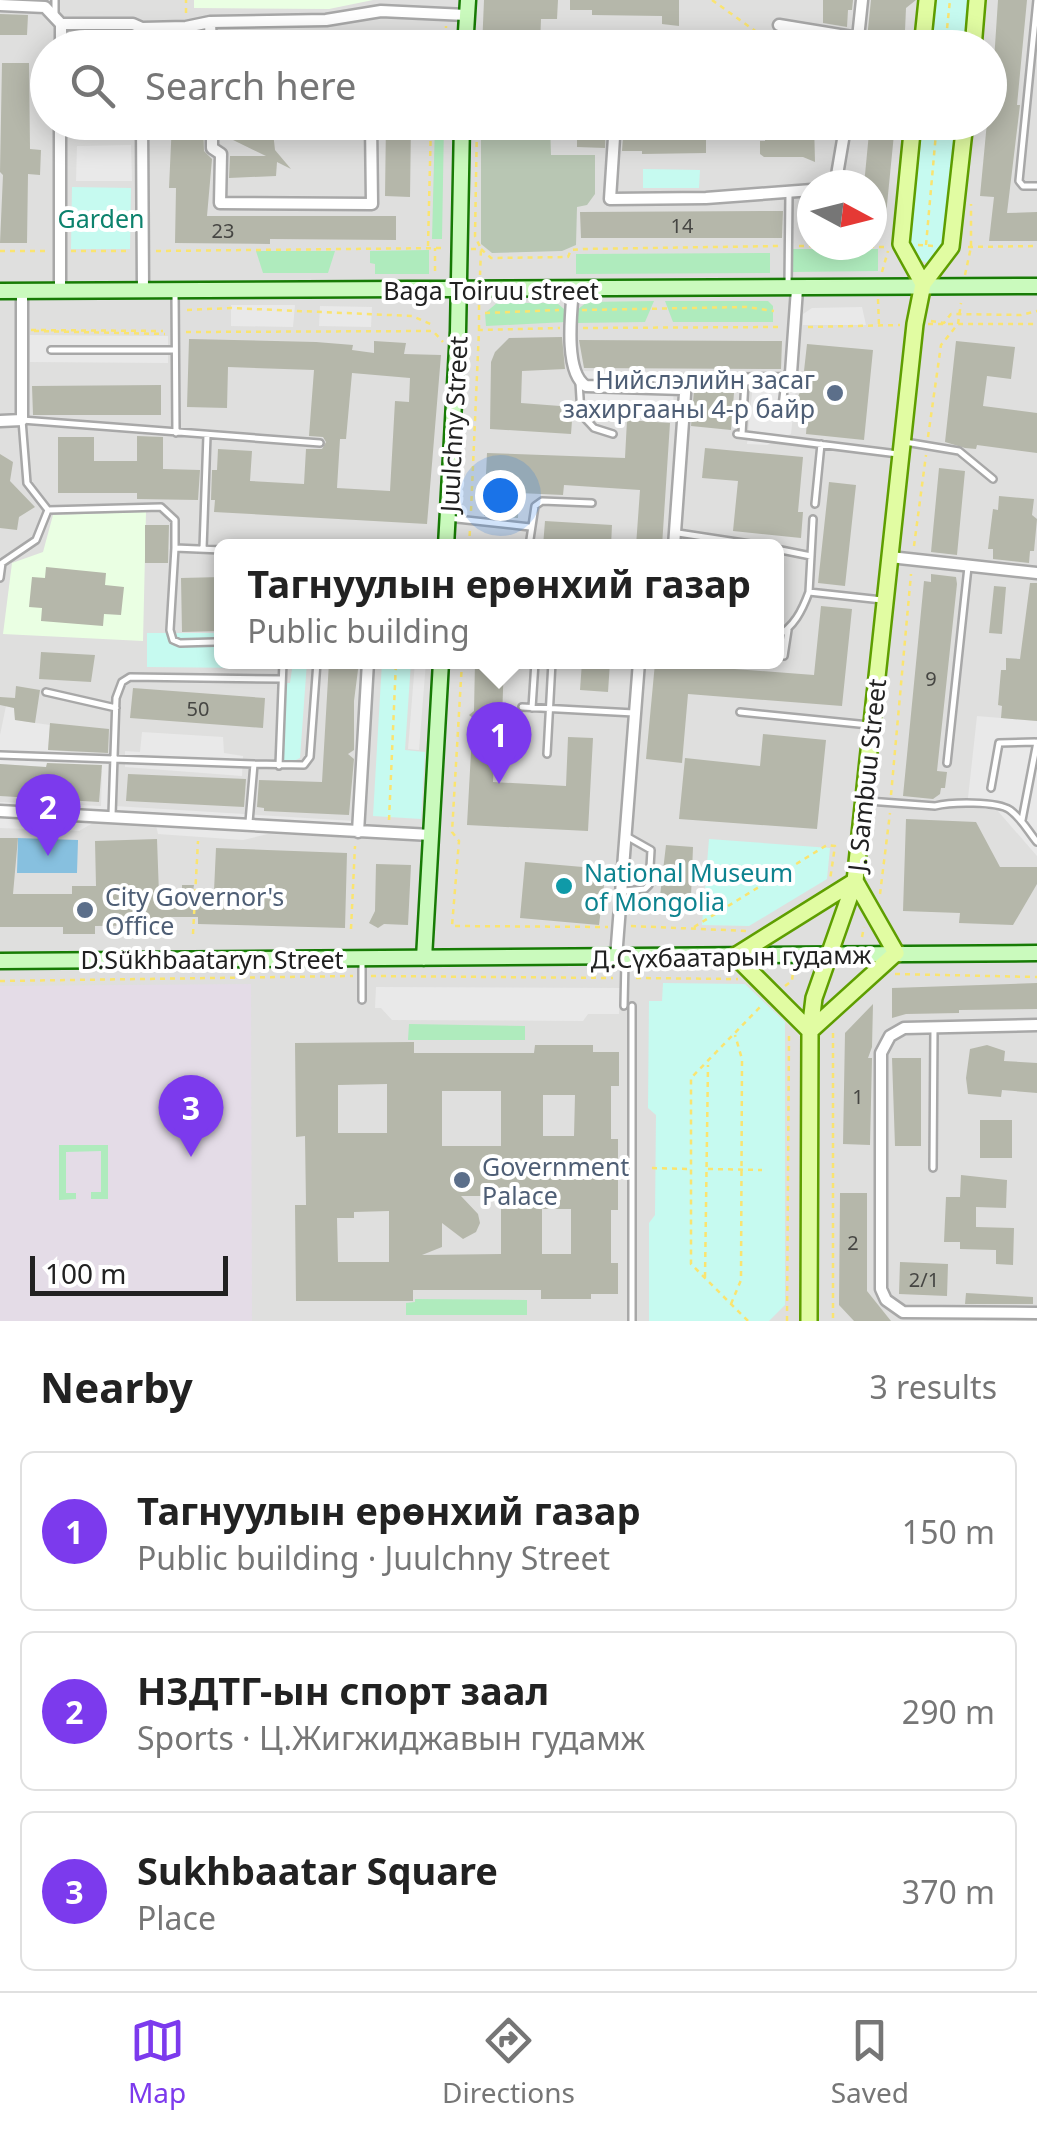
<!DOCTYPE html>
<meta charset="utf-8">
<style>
:root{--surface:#fff;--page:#f6f6f6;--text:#222;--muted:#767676;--line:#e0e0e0;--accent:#7c3aed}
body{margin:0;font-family:"Noto Sans",sans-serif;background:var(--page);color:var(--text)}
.compass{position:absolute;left:797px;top:170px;width:90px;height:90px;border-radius:50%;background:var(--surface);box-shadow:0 5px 25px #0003;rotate:97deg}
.scale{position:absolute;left:30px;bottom:25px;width:198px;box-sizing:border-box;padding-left:10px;border:5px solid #212121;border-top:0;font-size:28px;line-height:35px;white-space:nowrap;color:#212121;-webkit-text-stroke:8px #fff;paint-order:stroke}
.you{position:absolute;left:500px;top:495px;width:35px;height:35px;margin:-25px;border:8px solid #fff;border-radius:50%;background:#1a73e8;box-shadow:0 0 0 15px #1a73e833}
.badge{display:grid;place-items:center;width:65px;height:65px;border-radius:50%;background:var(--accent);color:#fff;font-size:32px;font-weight:700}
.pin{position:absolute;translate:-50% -82px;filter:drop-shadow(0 2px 5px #0008)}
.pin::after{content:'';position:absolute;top:52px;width:35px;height:30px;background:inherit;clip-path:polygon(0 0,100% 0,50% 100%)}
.popup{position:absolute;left:214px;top:539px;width:570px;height:130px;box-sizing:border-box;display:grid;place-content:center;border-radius:15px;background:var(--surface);filter:drop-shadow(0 2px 8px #0005);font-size:32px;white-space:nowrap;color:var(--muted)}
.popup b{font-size:38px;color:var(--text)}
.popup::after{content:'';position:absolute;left:50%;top:100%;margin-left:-20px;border:20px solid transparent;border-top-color:var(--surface)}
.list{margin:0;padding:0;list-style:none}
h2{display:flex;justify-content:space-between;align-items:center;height:130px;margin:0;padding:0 40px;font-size:42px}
h2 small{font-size:32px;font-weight:400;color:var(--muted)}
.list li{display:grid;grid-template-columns:65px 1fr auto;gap:30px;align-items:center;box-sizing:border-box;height:160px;margin:0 20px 20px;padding:0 20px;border:2px solid var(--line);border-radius:15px}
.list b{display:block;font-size:38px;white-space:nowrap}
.list p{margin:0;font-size:32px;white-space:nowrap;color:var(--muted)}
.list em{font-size:32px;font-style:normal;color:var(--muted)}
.icon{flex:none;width:55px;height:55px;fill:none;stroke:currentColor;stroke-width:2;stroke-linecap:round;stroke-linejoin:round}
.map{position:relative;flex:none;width:1037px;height:1321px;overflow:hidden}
.search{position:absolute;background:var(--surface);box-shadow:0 5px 25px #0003;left:30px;right:30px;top:30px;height:110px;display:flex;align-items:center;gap:25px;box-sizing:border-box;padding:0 35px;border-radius:55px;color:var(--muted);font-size:38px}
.sheet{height:670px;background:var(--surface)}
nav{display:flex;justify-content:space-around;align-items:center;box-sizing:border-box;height:140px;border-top:2px solid var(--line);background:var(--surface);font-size:28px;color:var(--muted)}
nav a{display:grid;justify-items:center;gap:5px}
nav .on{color:var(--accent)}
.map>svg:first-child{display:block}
</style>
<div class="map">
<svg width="1037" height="1321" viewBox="0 0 1037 1321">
<rect width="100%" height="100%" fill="#edf1e8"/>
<path fill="#dfdfde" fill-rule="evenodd" d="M0,0H1037V1321H0ZM48,48H990V122H48ZM812,185H872V245H812ZM222,546H776V662H222Z"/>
<path fill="#eaffe3" d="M194,0H373L329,9L194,8Z
M146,512L143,641L3,634L12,563L43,552L53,515Z"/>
<path fill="#b8c6b3" d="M481,123H550L551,155H595V194L587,205L577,207L576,245L562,251L492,253L481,244Z"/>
<path fill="#afebbd" d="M435,123H444L442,239H432Z
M793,249H878V271L793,272Z
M429,250V274H375V264L370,263V251Z
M256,251H335L328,273H263Z
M770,253V273L576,274V254Z
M654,301L645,322L576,323L577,310L587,302Z
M665,301H768L773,306V322H673Z
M497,303H557L564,309L566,322L486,326L485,313Z
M409,1024L525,1026V1040H408Z
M108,1144V1199H91V1192H101L66,1152V1192H76V1200H59L58,1145Z
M415,1299L527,1300V1315H406V1303L415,1302Z"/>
<path fill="#c6faf0" d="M936,0H969L965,47H931Z
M923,123H957L944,249L927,263L915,258L910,243Z
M643,169L700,170L699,188H643Z
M72,187L131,188L130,249H71Z
M147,633H221L222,662H248V668L147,667Z
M293,662H307L300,758L292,762H278L285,683H290Z
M382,662H411L405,750L425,752L421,819L373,816Z
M709,839L830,848L827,879L749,926L702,925Z
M663,983L745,984L785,1022V1305L769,1321H649V1223L655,1215L656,1115L648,1108L649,1001H662Z"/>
<path fill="#87c0df" d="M18,838L78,840L77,873H17Z"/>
<path fill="#e9e9e9" d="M131,145L132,181H76L77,146Z
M231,305H295L293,327L231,326Z
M320,306L372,307L371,327L319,326Z
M862,307L866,325H803V314L812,308Z
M30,335L168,336V363L30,362Z
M582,371L674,373L673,413L581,411Z
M753,383L796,388L791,434L767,445L747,444Z
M415,662H426L419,750L408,749Z
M6,706L14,708L15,720L50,725L48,750L118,756L115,806L354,821L353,837L268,834L243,840L158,834L155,821L98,820L79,831L0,828V802L101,806L102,771L0,764V735Z
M977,716L1037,721V856L997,810L967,807Z
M142,732L223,737L224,753L243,756L242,776L125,767V751L140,752Z
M376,987L620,988L619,1014H588L583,1021L392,1020L381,1008H375Z"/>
<path fill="#e4dce7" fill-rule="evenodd" d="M251,984L252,1321H0V986ZM59,1145H108V1199H91V1192H101V1151L66,1152V1193H76V1199L59,1200Z"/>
<path fill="#b5b7aa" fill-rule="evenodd" d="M484,0H558L557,19H541L540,45L482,48Z
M570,0H679V26L662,24V16L592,15V10H570Z
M823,0H853L852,10H848L847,27L823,23Z
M871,0H916L906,8L905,31L899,36L908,48H866Z
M998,0H1027L1017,105H1020L1007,213L1037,212V241H989L994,197L980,196L987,122H990Z
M0,14L28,15L27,35H0Z
M2,63H29L30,149L41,150L40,175L28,174L27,243H0L3,175L0,172Z
M172,122H203L204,151L212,159L207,216H396V240L270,239V244L175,243L176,188H169Z
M386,122H411L410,197L385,196Z
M570,122H606L605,148L577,147V136H570Z
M624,122H734V140H706V153L642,154V151H622Z
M765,122H814L815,162L803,157H764L760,154V141H765Z
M272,123L275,150L291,169L277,162L276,176L229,178L230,156H266L231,139L229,124Z
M869,133L894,134L886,215L872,214V185H864Z
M783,211L782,238H581L580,212Z
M562,337L565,369L522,371L521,403L573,407L571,434L490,429L491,362L495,352L509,338Z
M189,339L316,342L353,345L352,350L374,353V341L406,343L404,354L441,355L427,524L214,512L215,500H211L212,470H217L218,449L252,451L250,481L304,484L306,449H322L326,442L323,437L309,436L314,370L228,367L227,408L187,407ZM352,373L410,378L409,402L395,401L390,491L337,488L340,439H346Z
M579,340L782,341L781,369L584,368Z
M956,341L1015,347L1011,379L987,376L983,406L1037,413V453L977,445L976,449L965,448L945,442Z
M807,344L873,350L864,440L806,434L808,408H798V396L802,389Z
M161,385V415H33L32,386Z
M694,390L734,393L731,430L691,426Z
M627,420L670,423L662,546H636L640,490L564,485L563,495L519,493L518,518L484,516L487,453L625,458Z
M137,436L163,437V469L200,470L198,500L137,499V493H58V437H94V461H137Z
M705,448L803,457L798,512H803L801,538L733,531L738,481L702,478Z
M0,454L13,462L10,481L35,507L19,517L17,530L0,528Z
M939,468L965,471L957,555L931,552Z
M829,482L856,485L845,586L818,583Z
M999,496L1034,499L1032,515L1037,519L1034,551H1030L1029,563L993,559V549H988L993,509L998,510Z
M545,521L612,525L611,546H543Z
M145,525H169L168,563H145Z
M46,567L106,573L105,585L124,587L121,615L104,614L103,626L41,621L42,608L29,607L32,577L45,578Z
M931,574L956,577L957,584L937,771L947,772L945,788H941L940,794L933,799L903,796L924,581L931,582Z
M222,577V631L182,632L181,578Z
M1030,583H1037V721L1001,718L1002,706L998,705L1001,670H1006V658L1020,659Z
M994,586L1006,587L1002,634L989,633Z
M821,606L852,609L842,706L688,694L682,763L646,759L655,663L814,675Z
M41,652L95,655L91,682L39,679Z
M329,662H359L354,701V750L348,754L354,759L349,815L264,811V808L257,807L259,780L322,782Z
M475,662H504L502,719H496L493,782L566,786L568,737L593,738L588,831L467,825L472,734L493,735L469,715L474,711Z
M582,662H610L608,692L580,690Z
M16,686L40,690L35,723L15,720L14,708L0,705V697L15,698Z
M133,688L265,698L263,728L130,718Z
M50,723L109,729L108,753L48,750Z
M763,734L826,740L817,829L679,819L685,758L760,766Z
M47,763L102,765L99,802L0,796V764L46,767Z
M128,774L246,779L244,807L126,801Z
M906,819L976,822L1000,867H1037V884L1013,925L959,923L960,913L903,911Z
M0,838H18L13,894H72V886H96L95,841L157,839L159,894H182V885H194L193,891H214L216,848L347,853L345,928L198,924V917H170V925L95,926V934H63V927H0Z
M666,845L693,847L691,897L679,910L666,907L660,896Z
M525,862L606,869L599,925L520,918Z
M376,864L411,865L408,925L384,924L378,928L369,923L375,911Z
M1037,983V1009L959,1010V1013L906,1014L892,1018V988Z
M873,1004L872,1047L868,1058H872L870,1145L843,1144L845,1033Z
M414,1042V1053H534L535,1045H593V1052H619V1086H611V1139H618V1210H611V1263H618V1294H591V1299H541V1290H413V1301H296L295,1205H306L305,1136L296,1137L295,1043ZM387,1084V1133H338V1085ZM442,1091H501V1146H442ZM543,1095H575L574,1136H543ZM461,1196H501V1254L422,1255L442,1247V1223L463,1239L476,1232L480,1223L478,1214ZM542,1209H571V1254H542ZM389,1211V1262H338L337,1218H354V1212Z
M987,1045L1005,1051L1004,1061L1037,1063V1093L1002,1090L1001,1097L968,1094L966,1078L970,1049Z
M892,1058H921V1146H895Z
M980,1120H1012V1158H980Z
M961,1175L1007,1180L1006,1208L976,1207V1227L1014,1228L1013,1265L996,1264V1250L960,1249V1242H944L946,1197H960Z
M840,1193H867V1291L891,1321H854L839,1305Z
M900,1262L948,1264L947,1296L899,1294Z
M966,1293L1033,1297V1304H965Z"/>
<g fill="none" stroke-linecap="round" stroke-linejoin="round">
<g stroke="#a8a8a8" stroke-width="10">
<path id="lane" d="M1037,0L1019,181L1023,186H1037
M55,13V0
M889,122L910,124
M788,286L789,194
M175,291L176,433
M51,350H175
M579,382L581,414L594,428L613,434
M781,414L785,382
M737,434L898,454
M742,434L745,381
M905,442L959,451L993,479
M815,504L821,444
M48,510L27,483L22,420L320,443
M48,510L161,507L175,520V548L222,550
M448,518L530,527
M678,533L763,546
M529,546L535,506L542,501L592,503
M175,548L170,630L173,640L180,643L215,642
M203,549L207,435
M776,549L811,556
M0,578L2,563L36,540L48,510
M809,592L813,519
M776,637C794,627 802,611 809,592L882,600
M784,656L788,630
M46,692L116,708
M522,707L634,713
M532,708L535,662
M740,712L869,725
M547,754L552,662
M0,755L254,764
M947,763L968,567
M279,766L283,662
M991,788L999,743L1035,742
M868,801L935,806C951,802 997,801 1010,810C1022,819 1028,831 1037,842
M112,815L116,698L122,682L130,677L282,679
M1022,820L1037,742
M249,822L254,764L304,765L310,757L317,662
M624,891L645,889L649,885L651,850L628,837
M362,1000V963
M624,1006L625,959
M933,1168L934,1028
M632,1321V1006"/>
</g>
<g stroke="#a8a8a8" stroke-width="15">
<path id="street" d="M0,5L45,7L61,24H133L142,28L186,27L210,22L326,20L381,11L466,15
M210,22L211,48
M779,25L858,38L857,48
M142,28V48
M858,38L862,0
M61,48V24
M142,122L143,290
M212,122V148L221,154L220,203L372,204L371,122
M615,122L610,199L706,198L812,190
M828,185L837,175L846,122
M573,289C571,313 564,373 586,386L683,389
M60,291V122
M0,421L22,420V291
M674,546L686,380L786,379L791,373L797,289
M890,557L1037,573
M0,811L431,835
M358,832L368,662
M616,958L639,662
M1037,1025L904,1028L890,1036L881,1053V1289L886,1300L903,1312L1037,1313"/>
</g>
<g stroke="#177b05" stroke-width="19">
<path id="secondary" d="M465,48L468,0
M0,291L1037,286
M446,546L458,331L462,122
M424,958L441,662
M0,961L1037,953"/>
</g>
<g stroke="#5e9e00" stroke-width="20">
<path id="primary" d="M922,48L927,0
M973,48L977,0
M913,122L901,244L923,284
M855,881L896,953L810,1031L735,956Z
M809,1321L810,1031L814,998L855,881L915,324L923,284L951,247L965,122"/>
</g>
<path stroke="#fae470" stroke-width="2.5" stroke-dasharray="5 5" stroke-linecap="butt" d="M712,0L779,48
M186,13V0
M446,48V26
M945,48L950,0
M477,122L475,236L481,249L480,275
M918,245L935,246
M926,245L937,122
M428,246L431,122
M799,246L886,247
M968,247L1037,246
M471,249H481L491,258L568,257L571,250L584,249L781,246
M0,251H48
M71,251H128
M156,251L443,248
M435,271V248
M882,272L888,251
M965,275L971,247V204
M878,299L879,326
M187,310L231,308L412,316L433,325
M582,310L746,307L774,311
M485,313L559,310
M931,321L944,323L951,314L1021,315L1037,311
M928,324H958L961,303
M808,327L900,325
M583,328L780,327
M31,330L163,331
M479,330V303
M34,331L165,334
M186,332L433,331L443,342
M928,437L941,345L958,324H1037
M471,511L479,330L560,328
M469,546L470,529
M914,546L926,455
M462,662L452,832L459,841L452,926L608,927
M891,795L911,574
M389,820L396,662
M880,894L890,813
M631,926L748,931
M694,927L827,845L835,846L830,880
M351,929L355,846
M193,934L198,841
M862,937L864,927
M895,974L1037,977
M371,976L613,978
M636,978L738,979
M0,981L353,976
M785,986L792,981L793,971
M833,1033V1321
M652,1168L691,1169
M708,1169L762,1170
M705,1277L708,1065
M731,1304L741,1280L742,1059L735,1035
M748,1321L691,1264V1078L763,1004
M787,1321L789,1032"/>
<use href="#lane" stroke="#fff" stroke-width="5"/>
<use href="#street" stroke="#fff" stroke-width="10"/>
<use href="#secondary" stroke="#cafabd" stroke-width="14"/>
<use href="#primary" stroke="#e1fca2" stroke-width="15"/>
</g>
<g fill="#5c6f8a" stroke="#fff" stroke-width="4">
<circle cx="835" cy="393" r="10"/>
<circle cx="85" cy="910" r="10"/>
<circle cx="462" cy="1180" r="10"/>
</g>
<circle fill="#0f9aa8" stroke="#fff" stroke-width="4" cx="564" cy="886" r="10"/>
<g text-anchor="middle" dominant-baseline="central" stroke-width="8" stroke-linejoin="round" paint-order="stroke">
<g font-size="20" fill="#464643">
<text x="682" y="225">14</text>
<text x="223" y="230">23</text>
<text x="931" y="678">9</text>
<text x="198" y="708">50</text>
<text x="858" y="1096">1</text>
<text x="853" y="1242">2</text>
<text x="924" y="1279">2/1</text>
</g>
<g font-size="25" fill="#0c826d" stroke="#fff">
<text x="101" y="218">Garden</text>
</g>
<g font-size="25" fill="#212121" stroke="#fff">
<text x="491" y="290">Baga Toiruu street</text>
<text transform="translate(453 424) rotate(-87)">Juulchny Street</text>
<text transform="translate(866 775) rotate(-84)">J. Sambuu Street</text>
<text transform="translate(731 956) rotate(-1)">Д.Сүхбаатарын гудамж</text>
<text x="212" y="959">D.Sükhbaataryn Street</text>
</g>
<g font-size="25" fill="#4e5e75" stroke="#fff" text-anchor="start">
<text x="815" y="379" text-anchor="end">Нийслэлийн засаг<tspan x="815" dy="29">захиргааны 4-р байр</tspan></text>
<text x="105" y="896">City Governor's<tspan x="105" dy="29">Office</tspan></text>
<text x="482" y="1166">Government<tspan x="482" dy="29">Palace</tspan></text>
</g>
<g font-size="25" fill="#0d838f" stroke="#fff" text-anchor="start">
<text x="584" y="872">National Museum<tspan x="584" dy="29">of Mongolia</tspan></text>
</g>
</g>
</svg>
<svg class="compass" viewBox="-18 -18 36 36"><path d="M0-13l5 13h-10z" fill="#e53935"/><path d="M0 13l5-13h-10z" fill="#767676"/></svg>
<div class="scale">100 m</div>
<div class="you"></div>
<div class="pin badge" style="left:499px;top:784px">1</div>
<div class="popup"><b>Тагнуулын ерөнхий газар</b>Public building</div>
<div class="pin badge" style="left:48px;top:856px">2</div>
<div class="pin badge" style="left:191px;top:1157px">3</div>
<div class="search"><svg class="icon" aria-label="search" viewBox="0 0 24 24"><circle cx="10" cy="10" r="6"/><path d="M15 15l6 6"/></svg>Search here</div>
</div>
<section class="sheet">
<h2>Nearby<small>3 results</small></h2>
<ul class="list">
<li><span class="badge">1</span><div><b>Тагнуулын ерөнхий газар</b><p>Public building · Juulchny Street</p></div><em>150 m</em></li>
<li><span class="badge">2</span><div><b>НЗДТГ-ын спорт заал</b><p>Sports · Ц.Жигжиджавын гудамж</p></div><em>290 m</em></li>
<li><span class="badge">3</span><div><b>Sukhbaatar Square</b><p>Place</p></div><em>370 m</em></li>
</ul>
</section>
<nav>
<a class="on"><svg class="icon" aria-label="map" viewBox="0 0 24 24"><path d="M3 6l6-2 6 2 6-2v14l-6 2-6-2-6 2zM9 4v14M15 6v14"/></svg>Map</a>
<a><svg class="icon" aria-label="directions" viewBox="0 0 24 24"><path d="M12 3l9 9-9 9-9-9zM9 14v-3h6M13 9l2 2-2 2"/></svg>Directions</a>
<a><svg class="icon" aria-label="saved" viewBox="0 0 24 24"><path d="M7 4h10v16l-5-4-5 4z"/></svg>Saved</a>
</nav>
